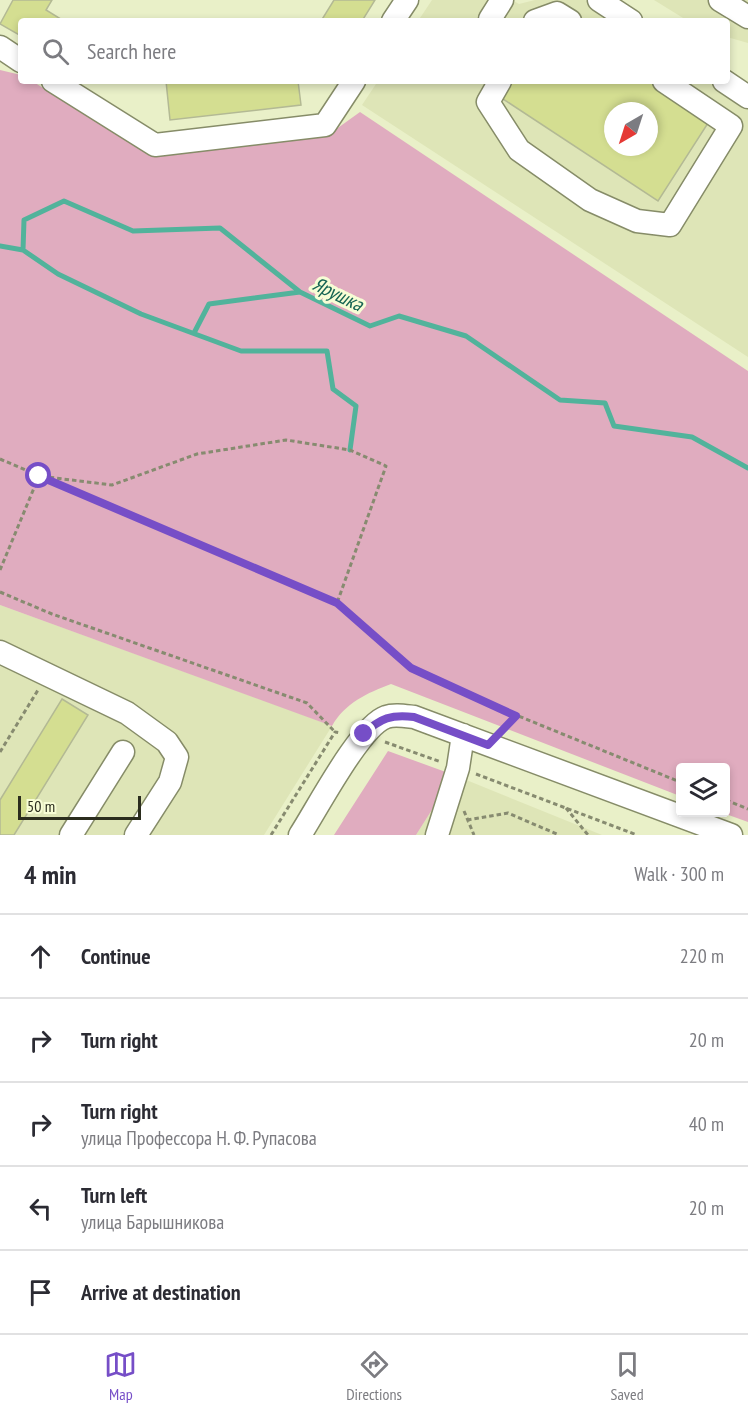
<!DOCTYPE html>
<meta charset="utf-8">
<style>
:root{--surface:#fff;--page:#f2f2f3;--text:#2b2b33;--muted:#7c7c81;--line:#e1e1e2;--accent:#764ec7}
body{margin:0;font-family:"PT Sans Narrow",sans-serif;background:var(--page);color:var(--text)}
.controls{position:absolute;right:18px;bottom:18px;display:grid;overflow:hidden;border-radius:6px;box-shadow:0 3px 9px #0003}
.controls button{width:54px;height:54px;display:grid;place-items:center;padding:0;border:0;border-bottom:2px solid var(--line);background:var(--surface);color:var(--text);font:30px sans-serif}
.compass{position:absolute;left:604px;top:102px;width:54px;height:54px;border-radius:50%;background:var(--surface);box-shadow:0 3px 9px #0003;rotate:219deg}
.scale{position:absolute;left:18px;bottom:15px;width:123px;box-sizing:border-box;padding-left:6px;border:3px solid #2b2d1e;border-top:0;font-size:16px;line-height:21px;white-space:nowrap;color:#2b2d1e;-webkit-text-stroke:4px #f7fdd5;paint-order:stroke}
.stop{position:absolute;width:18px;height:18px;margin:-14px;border:4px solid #764ec7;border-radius:50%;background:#fff}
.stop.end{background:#764ec7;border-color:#fff;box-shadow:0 2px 6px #0008}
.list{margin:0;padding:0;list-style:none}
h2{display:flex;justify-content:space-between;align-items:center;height:78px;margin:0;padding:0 24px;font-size:26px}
h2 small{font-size:20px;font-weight:400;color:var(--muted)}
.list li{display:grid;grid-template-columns:39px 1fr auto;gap:18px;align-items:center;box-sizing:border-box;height:84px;padding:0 24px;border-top:2px solid var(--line)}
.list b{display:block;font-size:22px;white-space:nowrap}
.list p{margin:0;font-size:20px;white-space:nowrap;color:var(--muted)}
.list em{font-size:20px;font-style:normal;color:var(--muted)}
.icon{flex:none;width:33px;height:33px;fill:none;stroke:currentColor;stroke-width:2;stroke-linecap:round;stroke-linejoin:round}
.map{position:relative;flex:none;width:748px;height:835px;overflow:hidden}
.search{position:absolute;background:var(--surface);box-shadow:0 3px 9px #0003;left:18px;right:18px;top:18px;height:66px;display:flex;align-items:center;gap:15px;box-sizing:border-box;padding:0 21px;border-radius:6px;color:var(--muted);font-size:22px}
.sheet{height:498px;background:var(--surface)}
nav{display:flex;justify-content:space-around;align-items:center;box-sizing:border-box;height:84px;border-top:2px solid var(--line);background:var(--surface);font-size:16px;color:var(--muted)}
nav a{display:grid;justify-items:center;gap:3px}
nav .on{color:var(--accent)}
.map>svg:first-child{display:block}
</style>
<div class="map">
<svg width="748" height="835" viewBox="0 0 748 835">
<rect width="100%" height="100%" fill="#e9f0c8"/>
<path fill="#dee5b7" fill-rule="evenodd" d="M432,0H512L519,4L535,0H585L617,21H418Z
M654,0H748V43L727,37V21H688Z
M378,81H708L748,107V357L362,105ZM613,111H649V147H613Z
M0,605L298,713L332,726L264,835H0Z
M454,775L602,835H416Z"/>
<path fill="#e0acbf" d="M0,70L21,75V81H32L152,156L328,135L360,112L748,371V822L723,813L726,812V768H680V796L391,684C367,693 345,703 332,726L0,605Z
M388,751L454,775L416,835H334Z"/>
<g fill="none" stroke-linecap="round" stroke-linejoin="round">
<path stroke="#51b39b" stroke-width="5" d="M0,246L23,250L24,220L64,201L133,231L220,228L300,292L370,326L399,316L466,336L560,400L605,403L614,426L692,437L748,468
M23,250L58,274L141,314L241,351H327L333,389L356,406L350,450
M194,333L209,304L300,292"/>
</g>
<path fill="#d4de91" stroke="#b3b994" stroke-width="1.5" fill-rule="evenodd" d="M13,0H52L46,10L64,21H21V36L0,24Z
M334,0H375L362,21H321Z
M166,81H298L301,105L170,120Z
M510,81H651L710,120L658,201L500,97ZM613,111H649V147H613Z
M62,699L88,715L14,835H0V800Z"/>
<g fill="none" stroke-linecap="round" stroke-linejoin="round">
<g stroke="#868c68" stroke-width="25">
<path id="minor" d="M599,0L631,21
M720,0L748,17
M393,21L407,0
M492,21L490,19L502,0
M535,21L557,13L570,21
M0,47L21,61
M53,81L155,145L325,125L354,81
M500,81L488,102L519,150L590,200L637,221L670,225L731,126L664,81
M724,81L748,97
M0,652L127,713L167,742L177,757L170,782L136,835
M71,835L123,752
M300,835C317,809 360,726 386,717C394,714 405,716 414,717L731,835
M437,835L458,768L463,735"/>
</g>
<path stroke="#878b70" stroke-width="3" stroke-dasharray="4.5 3" stroke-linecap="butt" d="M0,459L337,603
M0,570L39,476L112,485L197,454L286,440L350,450L386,466L337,603L411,668L516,715
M0,592L52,614L307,703L335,732
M503,729L516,715L680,782
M385,742L441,762
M0,752L38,690
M476,774L637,835
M726,800L748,809
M566,808L588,835
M464,811L474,835
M467,820L508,813L559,835
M271,835L335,732L341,733"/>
<use href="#minor" stroke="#fff" stroke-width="22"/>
</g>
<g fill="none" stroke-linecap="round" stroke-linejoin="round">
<path stroke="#764ec7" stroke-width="8" d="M39,476L337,603L411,668L516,716L488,745L414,717C392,714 380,718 364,734"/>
</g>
<g text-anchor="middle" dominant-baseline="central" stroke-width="6" stroke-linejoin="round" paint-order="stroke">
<g font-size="20" font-style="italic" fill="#176554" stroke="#f7fdd5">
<text transform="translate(338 294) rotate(26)">Ярушка</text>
</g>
</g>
</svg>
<div class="controls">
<button><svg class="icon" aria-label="layers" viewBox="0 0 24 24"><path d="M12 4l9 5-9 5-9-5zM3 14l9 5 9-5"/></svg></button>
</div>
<svg class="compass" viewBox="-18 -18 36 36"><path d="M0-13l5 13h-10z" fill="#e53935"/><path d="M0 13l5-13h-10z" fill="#7c7c81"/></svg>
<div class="scale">50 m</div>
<div class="stop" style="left:39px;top:476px"></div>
<div class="stop end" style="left:364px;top:734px"></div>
<div class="search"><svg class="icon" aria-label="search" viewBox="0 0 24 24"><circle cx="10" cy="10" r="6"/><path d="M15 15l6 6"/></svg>Search here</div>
</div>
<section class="sheet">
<h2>4 min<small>Walk · 300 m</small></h2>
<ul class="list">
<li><svg class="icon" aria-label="ahead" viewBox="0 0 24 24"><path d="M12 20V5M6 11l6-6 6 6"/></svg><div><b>Continue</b></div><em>220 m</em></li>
<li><svg class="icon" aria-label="right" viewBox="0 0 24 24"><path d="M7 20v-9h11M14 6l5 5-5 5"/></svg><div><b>Turn right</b></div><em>20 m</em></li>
<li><svg class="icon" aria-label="right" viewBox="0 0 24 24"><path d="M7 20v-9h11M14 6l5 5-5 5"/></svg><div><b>Turn right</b><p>улица Профессора Н. Ф. Рупасова</p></div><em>40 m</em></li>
<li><svg class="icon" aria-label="left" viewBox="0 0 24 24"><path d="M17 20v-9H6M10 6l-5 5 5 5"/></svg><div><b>Turn left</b><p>улица Барышникова</p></div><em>20 m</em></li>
<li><svg class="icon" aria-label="arrive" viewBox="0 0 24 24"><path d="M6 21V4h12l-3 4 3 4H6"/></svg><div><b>Arrive at destination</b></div></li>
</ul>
</section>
<nav>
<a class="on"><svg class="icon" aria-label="map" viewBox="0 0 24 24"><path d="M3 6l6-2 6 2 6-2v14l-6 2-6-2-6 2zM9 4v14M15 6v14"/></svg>Map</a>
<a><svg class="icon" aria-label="directions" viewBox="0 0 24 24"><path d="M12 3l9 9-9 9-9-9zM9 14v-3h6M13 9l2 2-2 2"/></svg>Directions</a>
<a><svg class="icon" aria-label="saved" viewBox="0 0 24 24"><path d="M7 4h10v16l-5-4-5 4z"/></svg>Saved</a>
</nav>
